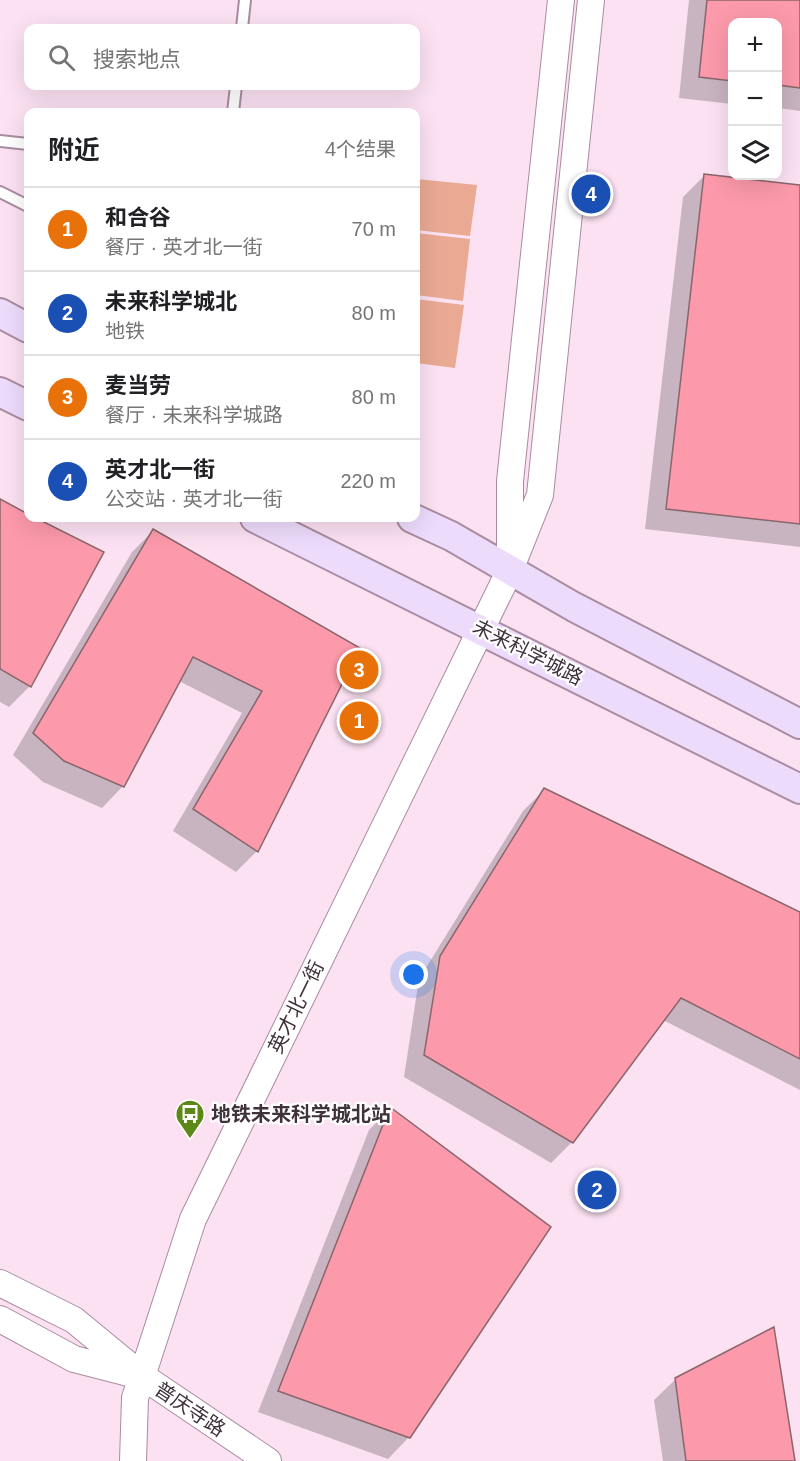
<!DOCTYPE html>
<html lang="zh">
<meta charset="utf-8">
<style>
:root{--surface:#fff;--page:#f6f6f6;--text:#202124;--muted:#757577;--line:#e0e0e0;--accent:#5c8817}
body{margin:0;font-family:Arial,"Noto Sans SC",sans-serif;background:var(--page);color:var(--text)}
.controls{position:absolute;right:18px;top:18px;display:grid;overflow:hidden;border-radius:12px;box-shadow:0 6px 24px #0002}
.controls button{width:54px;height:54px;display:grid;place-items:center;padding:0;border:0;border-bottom:2px solid var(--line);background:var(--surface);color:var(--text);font:30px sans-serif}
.you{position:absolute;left:414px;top:975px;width:21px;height:21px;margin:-15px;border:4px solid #fff;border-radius:50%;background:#1a73e8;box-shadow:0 0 0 9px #1a73e833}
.badge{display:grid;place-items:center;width:39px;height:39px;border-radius:50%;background:var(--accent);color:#fff;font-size:20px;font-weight:700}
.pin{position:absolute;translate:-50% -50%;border:3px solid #fff;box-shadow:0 2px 6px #0006}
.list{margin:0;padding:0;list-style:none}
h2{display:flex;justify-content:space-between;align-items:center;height:78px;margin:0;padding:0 24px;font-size:26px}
h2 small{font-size:20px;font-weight:400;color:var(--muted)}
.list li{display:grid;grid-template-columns:39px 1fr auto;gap:18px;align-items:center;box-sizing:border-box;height:84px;padding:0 24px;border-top:2px solid var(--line)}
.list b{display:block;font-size:22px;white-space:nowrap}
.list p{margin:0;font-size:20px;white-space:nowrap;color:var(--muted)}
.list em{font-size:20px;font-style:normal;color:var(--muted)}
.icon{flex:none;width:33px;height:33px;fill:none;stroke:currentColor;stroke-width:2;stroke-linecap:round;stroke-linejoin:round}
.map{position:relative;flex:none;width:800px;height:1461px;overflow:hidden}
.search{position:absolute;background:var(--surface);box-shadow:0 6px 24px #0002;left:24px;top:24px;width:396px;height:66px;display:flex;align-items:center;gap:15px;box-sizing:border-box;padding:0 21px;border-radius:12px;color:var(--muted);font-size:22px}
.panel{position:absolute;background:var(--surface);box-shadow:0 6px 24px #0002;left:24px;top:108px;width:396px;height:414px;border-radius:12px}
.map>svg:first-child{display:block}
</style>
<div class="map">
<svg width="800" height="1461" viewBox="0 0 800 1461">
<rect width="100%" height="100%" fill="#fbe1f2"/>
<path fill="#e9a993" d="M416,179L477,185L470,236L416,230Z
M416,233L470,239L463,301L416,295Z
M416,299L464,305L455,368L416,363Z"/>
<path fill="#0003" d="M689,0H800V111L778,108V22H732V104L679,98Z
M704,176L800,187V547L645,529L683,197Z
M0,501L102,553L30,686L9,707L0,702Z
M153,531L358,649L257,851L236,872L173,831L242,713L179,681L123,786L102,808L43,782L13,755L132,552Z
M544,790L800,914V1090L663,1020L572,1142L551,1163L404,1077L419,979L523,811Z
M390,1109L409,1437L388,1459L258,1412L369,1130Z
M676,1379L794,1461H663L654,1400Z"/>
<path fill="#fc99ab" stroke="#89666b" stroke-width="1.5" d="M707,0H800V88L778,85V22H732V81L699,77Z
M704,174L800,185V524L666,509Z
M0,499L28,514V518H36L104,552L31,687L0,669Z
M153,529L360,648L258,852L193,809L262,691L193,657L124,787L64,761L33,733Z
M544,788L800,912V1059L681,998L573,1143L424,1055L440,956Z
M390,1107L551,1227L410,1438L278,1391Z
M774,1327L795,1461H686L675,1378Z"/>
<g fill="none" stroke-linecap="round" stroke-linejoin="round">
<g stroke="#aa8ca0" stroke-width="14">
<path id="service" d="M242,28L245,0
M233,112L236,86
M0,141L28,144
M0,192L28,206"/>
</g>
<g stroke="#aa8ca0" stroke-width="28">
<path id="tertiary" d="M510,555V481L561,0
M0,1283L74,1320L142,1376L268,1461
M0,1319L74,1359L136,1375
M133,1461L135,1398L193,1219L510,570L540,495L591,0"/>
</g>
<g stroke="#aa8ca0" stroke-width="32">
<path id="secondary" d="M0,313L28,328
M0,392L28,406
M255,518L800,789
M412,518L451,536L574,607L800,724"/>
</g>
<use href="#service" stroke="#fff" stroke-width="10"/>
<use href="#tertiary" stroke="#fff" stroke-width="26"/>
<use href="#secondary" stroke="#eddbfb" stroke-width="28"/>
</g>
<defs>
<g id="bus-pin" transform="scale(1.5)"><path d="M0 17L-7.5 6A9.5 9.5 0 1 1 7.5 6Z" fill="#5c8817" stroke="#fff"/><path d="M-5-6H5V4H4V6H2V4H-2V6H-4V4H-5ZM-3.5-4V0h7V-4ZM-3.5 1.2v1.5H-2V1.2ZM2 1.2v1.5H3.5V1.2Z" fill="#fff"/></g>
</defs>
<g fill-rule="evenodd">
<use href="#bus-pin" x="190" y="1114"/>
</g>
<g text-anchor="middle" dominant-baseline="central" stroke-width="4.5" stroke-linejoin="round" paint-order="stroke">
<g font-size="20" fill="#3f323b" stroke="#fff">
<text transform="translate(528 652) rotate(27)">未来科学城路</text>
<text transform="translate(296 1007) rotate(-64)">英才北一街</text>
<text transform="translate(190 1409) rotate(34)">普庆寺路</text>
</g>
<g font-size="20" font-weight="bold" fill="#3f323b" stroke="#fff" text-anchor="start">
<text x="211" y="1114">地铁未来科学城北站</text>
</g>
</g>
</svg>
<div class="controls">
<button>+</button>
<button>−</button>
<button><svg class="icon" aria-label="layers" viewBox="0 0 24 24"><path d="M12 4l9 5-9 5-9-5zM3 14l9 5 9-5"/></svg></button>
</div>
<div class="you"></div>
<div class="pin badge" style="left:359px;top:721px;background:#e8710a">1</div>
<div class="pin badge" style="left:597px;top:1190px;background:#1a4fb4">2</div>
<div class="pin badge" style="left:359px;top:670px;background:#e8710a">3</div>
<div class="pin badge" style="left:591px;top:194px;background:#1a4fb4">4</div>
<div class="search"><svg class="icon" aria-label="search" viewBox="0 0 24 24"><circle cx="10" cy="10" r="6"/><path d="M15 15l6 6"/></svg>搜索地点</div>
<section class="panel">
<h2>附近<small>4个结果</small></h2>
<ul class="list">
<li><span class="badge" style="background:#e8710a">1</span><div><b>和合谷</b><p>餐厅 · 英才北一街</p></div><em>70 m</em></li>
<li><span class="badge" style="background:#1a4fb4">2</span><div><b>未来科学城北</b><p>地铁</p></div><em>80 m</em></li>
<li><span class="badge" style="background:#e8710a">3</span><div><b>麦当劳</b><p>餐厅 · 未来科学城路</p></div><em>80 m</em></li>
<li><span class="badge" style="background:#1a4fb4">4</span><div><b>英才北一街</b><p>公交站 · 英才北一街</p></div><em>220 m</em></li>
</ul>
</section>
</div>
